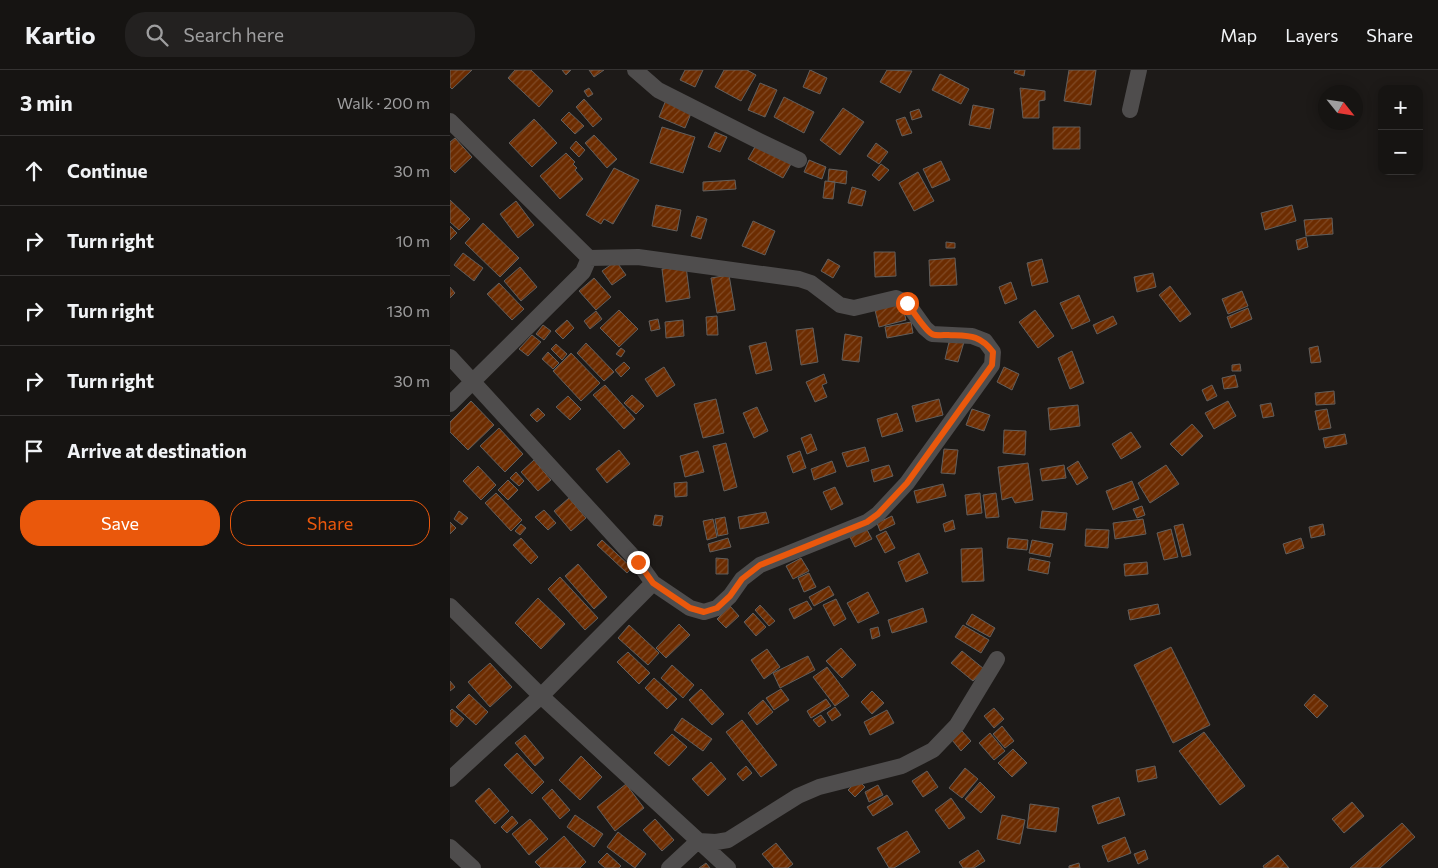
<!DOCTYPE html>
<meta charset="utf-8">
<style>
:root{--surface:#161412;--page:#232120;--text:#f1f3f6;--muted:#9e9e9f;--line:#353332;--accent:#ea580c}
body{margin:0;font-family:Commissioner,sans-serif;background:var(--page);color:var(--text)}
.controls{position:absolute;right:15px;top:15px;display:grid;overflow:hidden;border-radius:10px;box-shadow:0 2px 12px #0003}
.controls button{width:45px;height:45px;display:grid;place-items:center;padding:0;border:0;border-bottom:1px solid var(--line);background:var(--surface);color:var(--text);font:25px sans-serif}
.compass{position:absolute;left:868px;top:15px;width:45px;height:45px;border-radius:50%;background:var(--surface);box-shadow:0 2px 12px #0003;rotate:120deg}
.stop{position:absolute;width:15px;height:15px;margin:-11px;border:4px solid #ea580c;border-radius:50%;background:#fff}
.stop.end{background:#ea580c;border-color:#fff;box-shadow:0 1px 5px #0008}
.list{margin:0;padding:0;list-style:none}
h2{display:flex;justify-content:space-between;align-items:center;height:65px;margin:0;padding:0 20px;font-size:21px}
h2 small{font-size:16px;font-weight:400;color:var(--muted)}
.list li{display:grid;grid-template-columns:32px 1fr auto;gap:15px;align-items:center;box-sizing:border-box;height:70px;padding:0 20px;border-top:1px solid var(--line)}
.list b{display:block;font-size:19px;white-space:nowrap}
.list em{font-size:16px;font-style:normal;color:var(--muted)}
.actions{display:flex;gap:10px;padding:15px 20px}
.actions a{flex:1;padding:11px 0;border:1px solid var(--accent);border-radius:20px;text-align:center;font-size:18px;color:var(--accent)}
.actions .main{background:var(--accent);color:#fff}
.icon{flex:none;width:28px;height:28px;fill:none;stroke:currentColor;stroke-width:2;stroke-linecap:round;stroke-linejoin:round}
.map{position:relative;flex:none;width:988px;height:798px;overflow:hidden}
header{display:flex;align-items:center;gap:30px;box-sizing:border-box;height:70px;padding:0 25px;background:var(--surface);border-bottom:1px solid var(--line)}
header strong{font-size:24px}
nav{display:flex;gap:28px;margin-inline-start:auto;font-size:18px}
.search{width:350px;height:45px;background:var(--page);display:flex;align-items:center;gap:12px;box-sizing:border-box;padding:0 18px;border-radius:20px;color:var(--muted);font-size:19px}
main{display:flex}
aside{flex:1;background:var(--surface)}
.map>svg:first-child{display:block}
</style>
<header>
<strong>Kartio</strong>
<div class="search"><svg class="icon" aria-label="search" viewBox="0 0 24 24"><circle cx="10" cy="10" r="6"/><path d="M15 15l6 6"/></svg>Search here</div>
<nav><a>Map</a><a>Layers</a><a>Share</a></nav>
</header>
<main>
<aside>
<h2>3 min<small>Walk · 200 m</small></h2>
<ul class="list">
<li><svg class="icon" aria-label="ahead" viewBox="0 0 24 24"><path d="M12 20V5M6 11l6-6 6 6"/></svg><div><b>Continue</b></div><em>30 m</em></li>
<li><svg class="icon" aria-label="right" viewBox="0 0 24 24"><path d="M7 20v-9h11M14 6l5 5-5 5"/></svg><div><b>Turn right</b></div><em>10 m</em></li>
<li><svg class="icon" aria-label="right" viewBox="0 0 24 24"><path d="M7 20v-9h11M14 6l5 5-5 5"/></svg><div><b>Turn right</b></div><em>130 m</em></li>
<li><svg class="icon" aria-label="right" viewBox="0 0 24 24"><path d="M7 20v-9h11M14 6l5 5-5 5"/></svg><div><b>Turn right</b></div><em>30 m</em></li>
<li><svg class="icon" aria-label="arrive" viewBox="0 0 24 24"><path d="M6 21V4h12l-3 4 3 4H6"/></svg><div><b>Arrive at destination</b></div></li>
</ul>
<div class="actions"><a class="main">Save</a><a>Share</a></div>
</aside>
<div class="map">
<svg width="988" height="798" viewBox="0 0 988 798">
<defs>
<pattern id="building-hatch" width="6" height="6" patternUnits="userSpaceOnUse" patternTransform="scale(1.25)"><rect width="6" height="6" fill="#6c2c01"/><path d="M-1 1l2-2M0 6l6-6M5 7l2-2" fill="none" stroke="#814b26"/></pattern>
</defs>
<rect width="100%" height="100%" fill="#1d1a18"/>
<path fill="url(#building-hatch)" stroke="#625f5d" d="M0,0H22L2,19L0,17Z
M65,0H81L103,21L89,37L58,8Z
M112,0H121L116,5Z
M139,0H154L144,7Z
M235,0H253L245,17L230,10Z
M274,0H297L306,5L291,31L265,17Z
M360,0L377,8L370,24L353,17Z
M437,0L462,1L450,23L430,12Z
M565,0H575L574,6L564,3Z
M619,0H646L641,35L614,31Z
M490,4L519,19L511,34L482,20Z
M310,13L327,20L315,47L298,40Z
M139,18L143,24L138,27L134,21Z
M570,18L595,21V30L589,31V48H573Z
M334,27L364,42L354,63L324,47Z
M134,29L152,49L143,57L126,37Z
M216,30L242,41L235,58L209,47Z
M523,35L544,39L540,59L519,55Z
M393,38L414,52L390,85L370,70Z
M469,39L472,47L462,50L460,42Z
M119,42L134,56L125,64L111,50Z
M455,47L462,63L452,66L446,50Z
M84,49L107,73L82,97L59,73Z
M212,57L245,67L233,103L200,93Z
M603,57H630V79H603Z
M265,62L277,67L270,82L258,77Z
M144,65L167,89L157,98L135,73Z
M5,68L22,87L5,103L0,98V72Z
M126,71L135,80L129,87L120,78Z
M426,73L438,82L429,94L417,86Z
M306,75L341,94L333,108L298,89Z
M116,83L125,92L123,94L127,98L125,100L133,109L110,129L90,106Z
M359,90L376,97L372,109L354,102Z
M491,91L500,110L482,118L473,99Z
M431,94L439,100L429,111L422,105Z
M164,98L189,110L163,154L154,149L151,154L136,145Z
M379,99L397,101L396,114L378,111Z
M468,102L484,131L464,141L449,113Z
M285,110L286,119L253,121V112Z
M375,111L385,112L383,129L373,128Z
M402,117L416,121L412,136L398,133Z
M0,130L20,149L9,160L0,152Z
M66,131L84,155L68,168L50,144Z
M206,135L231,140L227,161L202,156Z
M842,135L846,151L815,160L811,143Z
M247,146L257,149L251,169L241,166Z
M882,148L883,164L856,166L854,150Z
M303,151L325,161L315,185L292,176Z
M33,153L69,188L50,207L15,173Z
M0,156L7,163L0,170Z
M856,167L858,177L848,180L846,170Z
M496,172L505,173V178H496Z
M424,182H445L446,206L425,207Z
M13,183L33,198L24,211L4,195Z
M505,188L507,215L480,216L479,190Z
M378,189L390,196L383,208L371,201Z
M592,189L598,212L582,216L577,193Z
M166,191L176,205L162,215L152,201Z
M236,196L240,228L216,232L212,199Z
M70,197L87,217L71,231L54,211Z
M703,203L706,217L687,222L684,207Z
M279,205L285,240L267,243L261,208Z
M144,208L161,227L146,240L129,221Z
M561,212L567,229L555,234L549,217Z
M49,213L74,239L62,250L37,224Z
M720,216L741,244L730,252L709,225Z
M0,217L5,223L0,228Z
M792,221L798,236L778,244L772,229Z
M629,225L640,251L622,259L610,233Z
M452,233L456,250L429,257L425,240Z
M798,238L802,249L781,258L777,247Z
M169,240L188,259L169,277L150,258Z
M585,240L604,266L588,278L569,252Z
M146,241L152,249L140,259L134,251Z
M267,246L268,265H257L256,247Z
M663,246L667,254L647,264L643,255Z
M208,249L210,259L201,261L199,251Z
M117,250L124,258L113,269L105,261Z
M233,250L234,266L216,268L215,252Z
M461,252L463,263L437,268L435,257Z
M93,255L101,261L94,270L86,264Z
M363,258L368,292L351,295L346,260Z
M395,264L412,267L409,292L392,290Z
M82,265L91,272L78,286L69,279Z
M500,268L514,272L508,292L495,289Z
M316,272L322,300L306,304L299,276Z
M136,273L164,302L154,311L127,283Z
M106,274L117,284L112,290L101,279Z
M868,276L871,292L861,293L859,278Z
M171,278L175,281L171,287L166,284Z
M622,281L634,313L620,319L608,288Z
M98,282L109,293L103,299L92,289Z
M121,283L150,313L131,331L103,301Z
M174,292L180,298L171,307L165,300Z
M790,294L791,301H782V295Z
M214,297L225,315L207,327L195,309Z
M554,297L569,304L562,320L547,312Z
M374,304L377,313L372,315L377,327L365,332L356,312Z
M785,305L788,317L774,319L772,308Z
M155,315L185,349L174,359L143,325Z
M762,315L767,326L757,331L752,320Z
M884,321L885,334L866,335L865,323Z
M182,325L194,336L186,344L174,333Z
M118,326L131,339L120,350L106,337Z
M266,329L274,363L253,368L244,334Z
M489,329L493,345L466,352L462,336Z
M21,331L44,355L18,380L0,362V352Z
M778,331L786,346L764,359L755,343Z
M821,333L824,346L813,348L810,335Z
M628,335L630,356L600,360L598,338Z
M307,337L318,361L304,368L293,343Z
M88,338L95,345L87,352L80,345Z
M522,339L540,345L534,361L516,355Z
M877,339L881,358L869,360L865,341Z
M447,343L453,361L432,367L427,349Z
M742,354L753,366L732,386L720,374Z
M49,358L73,384L55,402L30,376Z
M554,360L576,361L575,385L553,383Z
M681,362L691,377L671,389L662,374Z
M361,364L367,380L357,384L351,368Z
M895,364L897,374L875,378L873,368Z
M276,373L287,417L274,421L263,376Z
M415,377L419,391L397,397L392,383Z
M494,379L508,380L505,404L491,403Z
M169,380L180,394L157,413L146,399Z
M248,381L254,402L235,407L230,386Z
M350,381L356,398L343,403L337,386Z
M84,390L101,410L88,421L71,402Z
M382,391L386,402L364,410L361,399Z
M628,391L638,408L627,415L617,398Z
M578,393L583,430L565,433L562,427L552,430L548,397Z
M439,395L443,406L424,412L421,400Z
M614,395L616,408L592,411L590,399Z
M716,395L729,414L700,433L688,413Z
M28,396L46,415L31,430L13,411Z
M66,402L74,411L69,416L60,408Z
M58,410L68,420L58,430L48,420Z
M682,411L689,429L663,440L656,421Z
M237,412V426L225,427L224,413Z
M493,414L496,426L467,433L464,421Z
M385,417L393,434L381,440L373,422Z
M46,423L72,450L61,461L35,433Z
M530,423L532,443L517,445L515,425Z
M546,423L549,447L536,448L533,425Z
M119,428L136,448L121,461L104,441Z
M692,436L695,445L687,448L683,439Z
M94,440L106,453L98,460L85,447Z
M9,441L18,448L12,455L4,449Z
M592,441L617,443L615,460L590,458Z
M316,442L319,453L290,459L288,447Z
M205,445L213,446L211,456L203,455Z
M442,446L445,454L430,461L427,453Z
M275,447L278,464L268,466L265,449Z
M263,449L267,467L257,470L253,451Z
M693,449L696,464L665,469L663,453Z
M503,450L505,459L495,462L493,454Z
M0,452L6,458L0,464Z
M71,454L76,458L70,465L65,461Z
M733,454L741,485L732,487L724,456Z
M873,454L875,465L861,468L859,457Z
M415,456L422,469L405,477L399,465Z
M636,459L659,460L658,478L635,476Z
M721,459L728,487L714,490L707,463Z
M436,461L445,478L435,483L426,466Z
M71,468L88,487L81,494L63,475Z
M278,468L281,477L260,482L258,474Z
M558,468L578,470L577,480L557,478Z
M851,468L854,478L836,484L833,474Z
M152,470L182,498L177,503L147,475Z
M582,470L603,474L600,487L579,483Z
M532,478L534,511L512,512L511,479Z
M469,483L478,503L456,512L448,492Z
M266,488L278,489V504H266Z
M351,488L359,501L343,509L336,496Z
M580,488L600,492L598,504L578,500Z
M697,492L698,504L675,506L674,494Z
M128,494L157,527L144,539L115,506Z
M359,503L366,517L354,522L348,508Z
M110,507L148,548L135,560L98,519Z
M379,516L384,525L364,536L359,527Z
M418,522L429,543L408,553L397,533Z
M88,528L115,554L91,579L65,553Z
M386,529L396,549L384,556L373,535Z
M357,531L362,539L344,549L339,539Z
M708,534L710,544L680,550L678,540Z
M310,535L325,551L319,556L305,540Z
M280,536L289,546L276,558L267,549Z
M473,538L477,552L442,563L438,550Z
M303,543L316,557L306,566L294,552Z
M522,544L545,558L540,567L516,554Z
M229,554L240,565L216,588L206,578Z
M179,555L209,583L198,595L168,568Z
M513,555L539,570L531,583L505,567Z
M428,557L430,566L422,569L420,559Z
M721,577L760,655L723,673L684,595Z
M391,578L406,595L392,608L376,591Z
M317,579L330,597L314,609L301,590Z
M512,581L534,599L523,611L501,593Z
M178,582L200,603L189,614L167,592Z
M358,586L365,600L330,618L323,603Z
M40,593L62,617L40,637L18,612Z
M222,595L244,615L233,628L211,608Z
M377,597L399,626L385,636L363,607Z
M204,608L227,629L217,639L195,618Z
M0,611L5,617L0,621Z
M251,619L274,644L262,655L239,630Z
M331,619L339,630L324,640L316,628Z
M422,621L434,633L422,644L411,632Z
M19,624L38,642L26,655L6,637Z
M864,624L878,636L867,648L854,635Z
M376,629L381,636L361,648L357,641Z
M313,630L323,642L307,655L298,643Z
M385,637L391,645L382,651L377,643Z
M544,638L554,649L544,658L534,646Z
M2,639L14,649L7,657L0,651V641Z
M437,640L444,653L420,665L414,652Z
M371,645L376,652L369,657L363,650Z
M232,648L262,669L253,681L224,660Z
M292,650L327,695L311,707L276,662Z
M552,656L564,671L555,678L543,664Z
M512,661L521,671L511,681L502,670Z
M754,662L795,716L770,735L729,681Z
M540,663L555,681L544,690L529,673Z
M222,664L237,677L219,696L204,683Z
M75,665L94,688L85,696L65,673Z
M563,679L577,693L562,707L548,693Z
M67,683L94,712L82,724L54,695Z
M131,686L152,707L130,730L109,710Z
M261,692L276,709L258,726L242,709Z
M296,696L302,703L293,711L287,704Z
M705,696L707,708L688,712L686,700Z
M515,698L528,709L512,728L499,718Z
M477,701L488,717L473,727L462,711Z
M408,710L415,717L405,727L398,720Z
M530,712L545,727L531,743L515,729Z
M176,714L194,738L165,761L147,737Z
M428,715L433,725L419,732L415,722Z
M39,718L59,741L45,754L25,731Z
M102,719L120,740L110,749L92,728Z
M437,725L443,734L423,746L417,737Z
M669,727L675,745L648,754L642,736Z
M501,728L515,748L499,759L485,740Z
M902,732L914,746L894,763L882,749Z
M580,734L609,738L606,762L577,758Z
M125,745L153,764L144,777L117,757Z
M552,745L575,750L570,774L547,769Z
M62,746L68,753L57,763L51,757Z
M80,749L98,769L79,785L62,764Z
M205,749L224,770L212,781L193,760Z
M952,753L965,767L930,798H900Z
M457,761L470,782L444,798H439L427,778Z
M168,762L196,784L185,798L157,777Z
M114,766L136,792L130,798H91L85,792Z
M675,767L681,783L658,792L652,776Z
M326,773L343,794L338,798H324L312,784Z
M528,780L535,791L524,798H513L509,792Z
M695,780L698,789L688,794L684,784Z
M157,783L171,796L169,798H155L148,792Z
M828,785L839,798H814L813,796Z
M256,793L260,798H249Z
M629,793L630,798H619V796Z"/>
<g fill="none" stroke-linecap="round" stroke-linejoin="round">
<path stroke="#4f4d4d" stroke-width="16" d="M185,0L208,20L303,68L349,90
M680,40L689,0
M0,51L139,188L188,187L349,209L361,213L390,235L404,238L446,228L457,233L475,258L482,264L522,266L535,271L543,282L542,295L457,413L428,444L417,452L310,495L292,509L280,526L267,538L254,542L240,538L203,513
M0,287L188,492L203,513L91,626L0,709
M0,334L133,202L139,188
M0,536L91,626L278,798
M0,777L23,798
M219,798L248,771L266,772L278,770L348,726L369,717L452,696L483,680L507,655L547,589"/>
</g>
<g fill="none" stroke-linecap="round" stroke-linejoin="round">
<path stroke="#ea580c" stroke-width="6" d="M188,492L203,513L240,538L254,542L267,538L280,526L292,509L310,495L417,452L428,444L457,413L542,295L543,282C529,264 519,266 498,265C493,265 486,266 482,264C475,260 463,241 457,233"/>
</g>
</svg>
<div class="controls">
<button>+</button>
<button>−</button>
</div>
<svg class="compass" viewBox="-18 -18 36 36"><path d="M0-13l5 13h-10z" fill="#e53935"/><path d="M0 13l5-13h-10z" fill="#9e9e9f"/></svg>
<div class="stop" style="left:457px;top:233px"></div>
<div class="stop end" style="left:188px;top:492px"></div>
</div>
</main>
